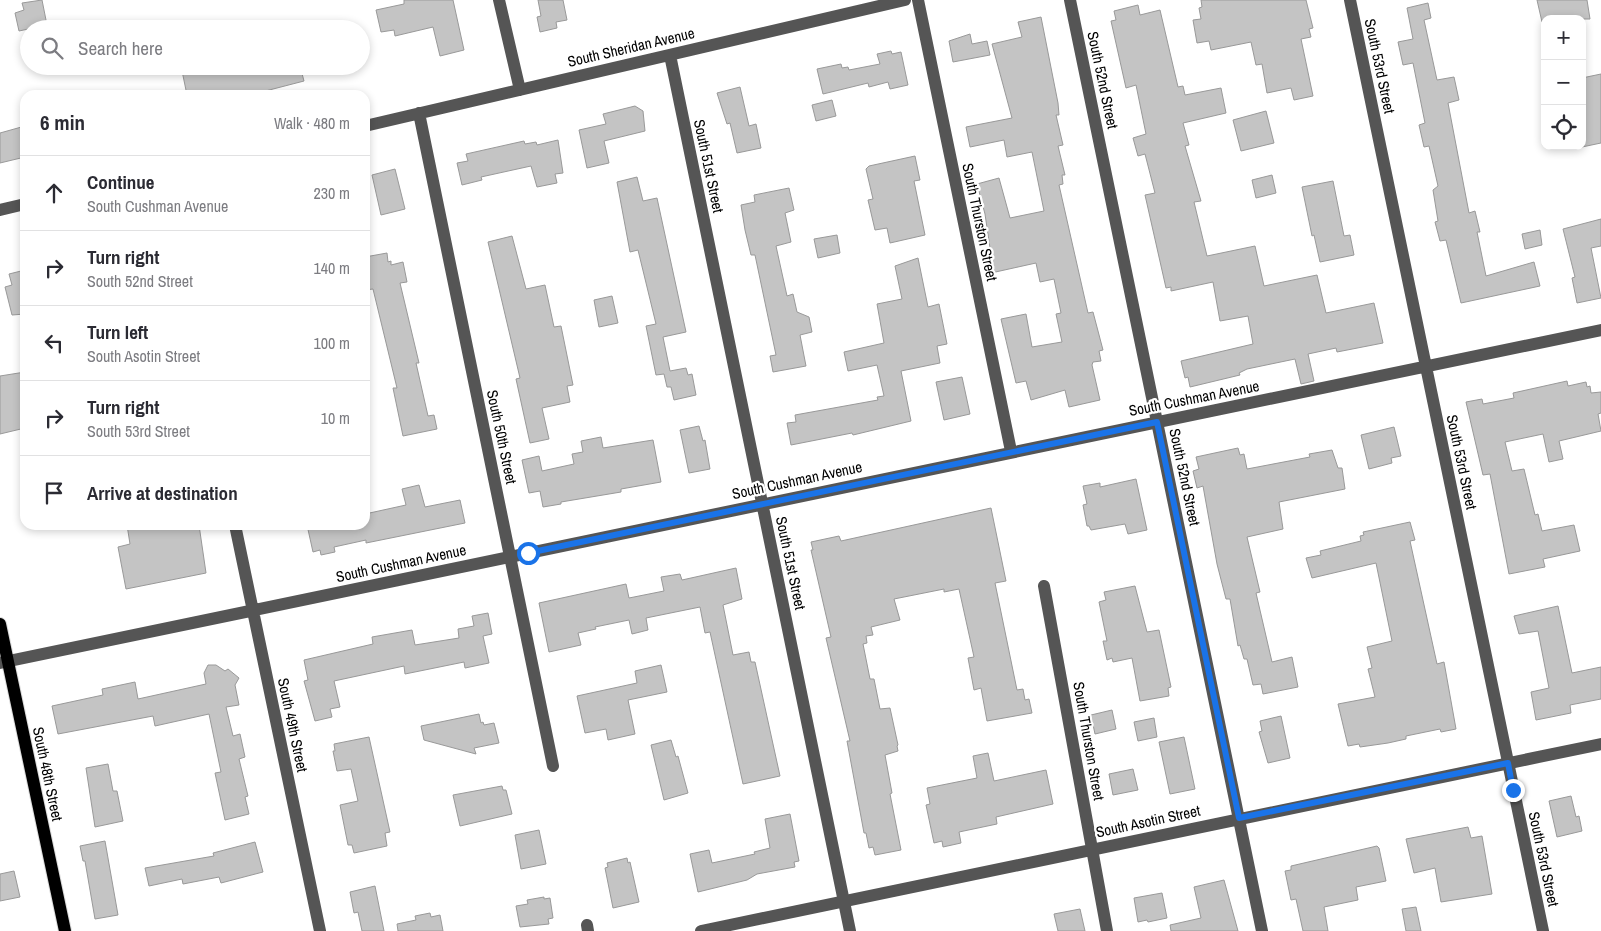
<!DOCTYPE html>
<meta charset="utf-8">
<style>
:root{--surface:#fff;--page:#f2f2f3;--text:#2b2b33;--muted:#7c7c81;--line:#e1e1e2}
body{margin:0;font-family:"Archivo Narrow",sans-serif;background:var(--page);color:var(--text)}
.controls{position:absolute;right:15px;top:15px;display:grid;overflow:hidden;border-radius:10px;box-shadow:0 2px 8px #0003}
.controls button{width:45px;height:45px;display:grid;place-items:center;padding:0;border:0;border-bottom:1px solid var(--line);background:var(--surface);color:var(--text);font:25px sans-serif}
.stop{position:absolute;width:15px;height:15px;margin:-11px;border:4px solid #1a73e8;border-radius:50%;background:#fff}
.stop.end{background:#1a73e8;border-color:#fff;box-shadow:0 1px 5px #0008}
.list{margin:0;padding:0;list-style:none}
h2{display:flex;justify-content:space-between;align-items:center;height:65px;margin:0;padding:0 20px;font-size:21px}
h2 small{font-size:16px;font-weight:400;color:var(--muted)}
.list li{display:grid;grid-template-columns:32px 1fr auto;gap:15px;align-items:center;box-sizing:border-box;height:75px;padding:0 20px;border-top:1px solid var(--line)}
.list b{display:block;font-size:19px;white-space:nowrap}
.list p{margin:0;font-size:16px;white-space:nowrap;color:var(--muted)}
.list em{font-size:16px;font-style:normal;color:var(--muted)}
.icon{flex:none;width:28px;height:28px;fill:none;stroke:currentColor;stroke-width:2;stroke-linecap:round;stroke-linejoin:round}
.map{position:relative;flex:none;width:1601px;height:931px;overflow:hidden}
.search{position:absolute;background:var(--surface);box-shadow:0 2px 8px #0003;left:20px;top:20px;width:350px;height:55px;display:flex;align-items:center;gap:12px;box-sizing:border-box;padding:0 18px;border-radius:28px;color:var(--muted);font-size:19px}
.panel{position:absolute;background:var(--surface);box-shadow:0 2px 8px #0003;left:20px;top:90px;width:350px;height:440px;border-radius:15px}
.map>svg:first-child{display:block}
</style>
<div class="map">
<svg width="1601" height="931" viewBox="0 0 1601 931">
<rect width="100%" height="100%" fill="#fff"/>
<path fill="#c4c4c4" stroke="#999" d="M42,0L47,25L19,31L15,13L24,10L22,3Z
M404,0H453L464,50L440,56L433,27L395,36L394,30L381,32L376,10L404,4Z
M538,0H563L567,20L556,22L557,28L540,32L537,17L541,16Z
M1201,0H1306L1313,28L1309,29L1311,37L1301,39L1313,96L1294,100L1291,88L1267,93L1262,64L1256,65L1251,42L1211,50L1209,41L1197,43L1193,20L1201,19L1199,8L1202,7Z
M1537,0H1587L1590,19H1545L1542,22Z
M1428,3L1431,18L1424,20L1437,80L1454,77L1459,100L1448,103L1469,213L1475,211L1480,232H1477L1486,276L1534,262L1540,286L1461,303L1446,240L1440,241L1435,222L1438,221L1433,190L1438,186L1429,146L1424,147L1419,125L1425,123L1413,63L1403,65L1398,42L1413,39L1407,8Z
M1138,5L1140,15L1160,10L1178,87L1183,86L1185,95L1221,88L1226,113L1183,123L1189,145L1185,146L1201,201L1194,202L1207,256L1255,246L1264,286L1317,275L1326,313L1374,303L1383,343L1337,352L1336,348L1308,354L1314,381L1301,384L1295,359L1247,369L1239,373L1240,375L1190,387L1188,377L1185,378L1181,361L1253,344L1248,316L1220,321L1213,282L1171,291V287L1166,288L1145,195L1155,193L1145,154L1138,156L1133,138L1146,134L1136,85L1126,88L1111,21L1116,20L1114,11Z
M1041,17L1058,103L1059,115H1056L1063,145L1058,146L1065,175H1062L1063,184L1059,185L1088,313L1093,312L1103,350L1099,351L1101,361L1093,362L1092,365L1100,400L1069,407L1065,390L1031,400L1026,381L1016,383L1001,319L1026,314L1032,347L1062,342L1056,314L1061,313L1054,279L1040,282L1036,263L991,273L987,256L991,255L985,214L977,184L999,178L1010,218L1044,211L1032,152L1007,157L1004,140L970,147L966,127L1012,118L992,44L1022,37L1018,22Z
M970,34L972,44L987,41L990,55L953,62L949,41Z
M891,51L892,54L901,52L908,85L890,89L888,82L869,87L868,83L823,94L817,69L841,64L842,68L848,67L849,70L880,64L877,54Z
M181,66H300L304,81L250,95H187Z
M1601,74V143L1582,147V78Z
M740,87L749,126L756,124L761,148L737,153L730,123L727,124L717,93Z
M832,100L836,116L816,121L812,105Z
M635,106L643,111L645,131L604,141L609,163L587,168L579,130L606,124L603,114Z
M1266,111L1274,143L1241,151L1233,120Z
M25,126V157L0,163V133Z
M558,140L563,173L555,174L557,183L537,187L531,166L481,177L482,180L462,185L457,163L468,161L466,154L524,141L525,144L536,142L537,145Z
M915,156L920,180L914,181L925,235L890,243L887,228L875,230L868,200L873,199L866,169L869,166Z
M395,169L405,209L381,215L372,175Z
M1272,175L1276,193L1256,198L1252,180Z
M637,177L643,201L657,198L686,332L663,337L670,371L686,368L688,375L692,374L696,395L674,400L671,387H667L664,374L656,375L646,326L656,324L638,250L630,252L617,182Z
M1333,181L1344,236L1350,235L1354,255L1320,262L1314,235L1312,236L1302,187Z
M789,188L794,210L785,213L791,242L776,246L787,296L793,294L797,312L809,317L812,332L800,335L806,366L773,372L770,356L776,355L755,255H751L745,230L741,205L755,202L754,195Z
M1601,219V246L1591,248L1601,298L1577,303L1572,278L1575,277L1563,229Z
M1540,230L1542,245L1525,249L1522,234Z
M837,235L840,253L818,258L814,239Z
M512,236L526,289L545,285L554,327L561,326L573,385L567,386L570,402L542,408L549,439L530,443L516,379L520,378L488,242Z
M387,253L388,262L391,261V265L403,262L407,282L400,283L419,363H416L428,416L434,415L437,429L403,436L393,388H397L373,289L365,290V257Z
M918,258L928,307L939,304L947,344L937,346L940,363L901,371L911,421L853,435L852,433L791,445L787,423L796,422L795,415L878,400L877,397L884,396L877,365L848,371L844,352L884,343L877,304L902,299L895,266Z
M25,270V314L12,315L5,287L12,285L9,274Z
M612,296L618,323L599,327L594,300Z
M25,372V428L0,434V376Z
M962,377L970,414L944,420L936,382Z
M1567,381L1568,386L1586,382L1587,387L1590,386L1591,393L1601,392V413L1598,414L1601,431L1559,441L1563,459L1549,462L1543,434L1505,442L1512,471L1524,469L1535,515L1538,514L1542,531L1574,525L1580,551L1543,559L1545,567L1509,574L1490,474L1483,475L1466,402L1482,399L1483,404L1514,398L1513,393Z
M699,426L703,441L705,440L710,469L689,473L680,430Z
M1394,427L1401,456L1391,458L1392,463L1369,469L1361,435Z
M601,437L603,448L653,440L661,482L621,489V492L561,502V504L543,507L540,491L529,493L522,460L539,456L542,471L574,464L572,454L583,452L581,441Z
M1238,448L1240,455L1244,454L1247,469L1310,457L1309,454L1332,450L1338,468H1342L1345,489L1279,502L1283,529L1247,537L1260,592L1256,593L1272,662L1292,657L1298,687L1263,694L1261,684L1253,685L1247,659H1244L1240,645L1238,646L1230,599H1226L1217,564L1203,486L1197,488L1193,471L1199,469L1196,457Z
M1136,479L1147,530L1128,534L1125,524L1091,530L1089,526H1087L1083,505L1087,504L1083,486L1100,483V487Z
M419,485L425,507L460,500L465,523L366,543V540L334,547L335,552L321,555L320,550L313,552L307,525H365V514L406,505L402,489Z
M991,508L1006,581L995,583L1017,690L1023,689L1025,700L1029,699L1032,713L987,721L981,688L974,690L968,658L974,657L959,589L944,592V589L894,599L900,620L871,627L873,635L866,636L867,643L863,644L870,679H874L880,709L890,708L898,745L897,746L898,751L885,755L892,793L890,794L901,850L875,855L873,847L869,848L866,833H864L847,741H850L826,638L831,637L811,550H813L811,542L839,536L841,541Z
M1410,522L1415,540L1410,541L1437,664L1444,662L1456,729L1441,732L1440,729L1406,736V739L1388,743L1360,747L1359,744L1348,746L1338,704L1375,697L1368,669L1372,668L1367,647L1392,641L1376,563L1312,578L1306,558L1321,555L1320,551L1361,541L1360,536L1364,535L1363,532Z
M127,525H199L206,573L126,589L118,547L130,544Z
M736,568L742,599L723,605L733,655L749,652L751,662H755L780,776L743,784L710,632L705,633L700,607L646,618L648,630L632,634L629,620L595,627L596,629L578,633L581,645L549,652L539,603L626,584L629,598L664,591L661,577L680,574L682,580Z
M1135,586L1147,632L1159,630L1171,687L1168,688L1169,696L1140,701L1132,658L1113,662L1112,658L1107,660L1103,641H1107L1099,602L1106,600L1104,592Z
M1558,606L1572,673L1601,667V699L1570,705L1571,713L1536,720L1531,692L1549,688L1538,631L1519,634L1514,616Z
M488,613L492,634L483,636L489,663L465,668L464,662L405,674L404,666L334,681L340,707L330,709L332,717L315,721L304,681L308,680L304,660L373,644L372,637L412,630L415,645L459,638L458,629L474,626L472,616Z
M208,665H216L225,671L228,669L239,678L235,685L239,705L226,707L233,736L240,734L245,757L239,759L248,796L245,797L249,814L225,820L215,773L221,772L209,714L155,726L153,716L58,734L52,706L103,695L102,689L135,682L138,699L206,684L204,673Z
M661,665L667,692L628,700L635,734L608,740L606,729L585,733L577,696L637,683L635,671Z
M1112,710L1116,729L1095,734L1091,715Z
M479,714L481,723L483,722L484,725L494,723L499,743L474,748L476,754L424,740L421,726Z
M1281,716L1290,758L1268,763L1259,732L1262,731L1260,721Z
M1154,718L1157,737L1138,741L1134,722Z
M369,737L390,832L385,833L387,846L354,853L352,845H348L340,805L358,801L351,769L337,771L333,751H335L334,744Z
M1184,737L1195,789L1170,794L1159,742Z
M671,740L676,757L678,756L688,793L664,800L651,745Z
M988,753L994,781L1046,770L1053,804L996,817L997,824L959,832L961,843L943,847L942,841L934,843L926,805L930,804L927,788L977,778L973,756Z
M108,764L113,791H117L123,821L95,827L86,768Z
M1133,769L1138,790L1113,795L1109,774Z
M502,786L503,790H506L512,814L460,826L453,795Z
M1571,796L1576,817L1579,816L1582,831L1557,837L1549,801Z
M790,814L799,861L794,862L795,867L757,874L747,880L698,892L690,854L709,850L712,863L755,854L754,852L770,848L765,819Z
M1468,827L1471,838L1482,836L1492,894L1441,902L1435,868L1414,873L1406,839Z
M539,830L546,864L521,869L515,835Z
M105,841L118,915L95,919L85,861H83L80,846Z
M255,842L263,872L221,883L219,877L183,884L182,879L149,886L145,868L214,856L213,853Z
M1377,846L1379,848L1386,881L1356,887L1358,900L1324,907L1328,931H1303L1296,899L1291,900L1285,871L1291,870V866Z
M627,858L628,863L630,862L639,902L613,908L605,868L608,867L607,863Z
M14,871L20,897L0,901V874Z
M1224,880L1238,931H1171L1170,925L1201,918L1194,887Z
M375,886L384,931H362L358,912L354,913L350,892Z
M1162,893L1167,918L1148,922L1147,920L1138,922L1134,898Z
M544,897V899L550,898L553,918L548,919L549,924L520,927L516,906L528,904L527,900Z
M1416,907L1421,931H1406L1402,909Z
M1080,909L1085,931H1058L1054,914Z
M430,913L431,917L440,915L443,931H398L397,924L416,920L415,916Z"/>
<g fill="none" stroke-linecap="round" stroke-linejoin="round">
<g stroke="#dbdbdb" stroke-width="14">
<path id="major" d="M0,624L65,931"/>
</g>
<path stroke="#555" stroke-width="12" d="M499,0L520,90
M918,0L1011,451
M1070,0L1262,931
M1350,0L1543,931
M670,55L850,931
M419,113L553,766
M365,126L905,0
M0,210L25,204
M235,525L320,931
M1044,586L1107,931
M0,663L1601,330
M587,925L588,931
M701,931L1601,744"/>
<use href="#major" stroke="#000" stroke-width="12"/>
</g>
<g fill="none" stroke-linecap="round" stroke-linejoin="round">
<path stroke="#1a73e8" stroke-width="6" d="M528,553L1157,422L1239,818L1508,763L1513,790"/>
</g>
<g text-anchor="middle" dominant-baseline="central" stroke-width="4.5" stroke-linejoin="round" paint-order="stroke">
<g font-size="15" fill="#000" stroke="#fff">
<text transform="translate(631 47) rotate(-13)">South Sheridan Avenue</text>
<text transform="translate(1380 66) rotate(78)">South 53rd Street</text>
<text transform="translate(1103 80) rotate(78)">South 52nd Street</text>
<text transform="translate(709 166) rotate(78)">South 51st Street</text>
<text transform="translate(980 222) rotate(78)">South Thurston Street</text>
<text transform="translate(1194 398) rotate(-11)">South Cushman Avenue</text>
<text transform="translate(502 437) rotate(78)">South 50th Street</text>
<text transform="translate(1462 462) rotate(78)">South 53rd Street</text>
<text transform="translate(1185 477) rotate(78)">South 52nd Street</text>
<text transform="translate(797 480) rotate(-12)">South Cushman Avenue</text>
<text transform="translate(401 563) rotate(-12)">South Cushman Avenue</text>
<text transform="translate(791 563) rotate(78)">South 51st Street</text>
<text transform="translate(293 725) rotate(78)">South 49th Street</text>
<text transform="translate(1089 741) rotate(80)">South Thurston Street</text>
<text transform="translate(48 774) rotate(78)">South 48th Street</text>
<text transform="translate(1148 821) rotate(-12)">South Asotin Street</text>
<text transform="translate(1544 859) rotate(78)">South 53rd Street</text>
</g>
</g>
</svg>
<div class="controls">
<button>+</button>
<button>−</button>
<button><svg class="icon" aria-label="locate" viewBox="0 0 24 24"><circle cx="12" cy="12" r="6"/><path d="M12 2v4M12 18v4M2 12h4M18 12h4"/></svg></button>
</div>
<div class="stop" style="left:528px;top:553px"></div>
<div class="stop end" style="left:1513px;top:790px"></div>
<div class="search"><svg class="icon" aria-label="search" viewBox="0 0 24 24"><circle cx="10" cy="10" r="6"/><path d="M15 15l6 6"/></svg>Search here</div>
<section class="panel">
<h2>6 min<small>Walk · 480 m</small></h2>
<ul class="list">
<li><svg class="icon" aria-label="ahead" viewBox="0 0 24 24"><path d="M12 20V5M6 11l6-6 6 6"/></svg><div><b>Continue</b><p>South Cushman Avenue</p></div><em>230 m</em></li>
<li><svg class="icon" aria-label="right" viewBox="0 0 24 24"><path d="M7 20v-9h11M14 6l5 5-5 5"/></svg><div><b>Turn right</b><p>South 52nd Street</p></div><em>140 m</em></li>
<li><svg class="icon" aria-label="left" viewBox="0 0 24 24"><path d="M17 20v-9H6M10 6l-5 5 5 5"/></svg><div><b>Turn left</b><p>South Asotin Street</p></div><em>100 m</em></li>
<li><svg class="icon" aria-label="right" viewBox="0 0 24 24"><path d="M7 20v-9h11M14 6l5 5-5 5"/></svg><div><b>Turn right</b><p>South 53rd Street</p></div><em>10 m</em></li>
<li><svg class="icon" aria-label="arrive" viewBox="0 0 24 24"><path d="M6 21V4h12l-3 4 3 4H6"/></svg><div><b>Arrive at destination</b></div></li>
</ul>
</section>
</div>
